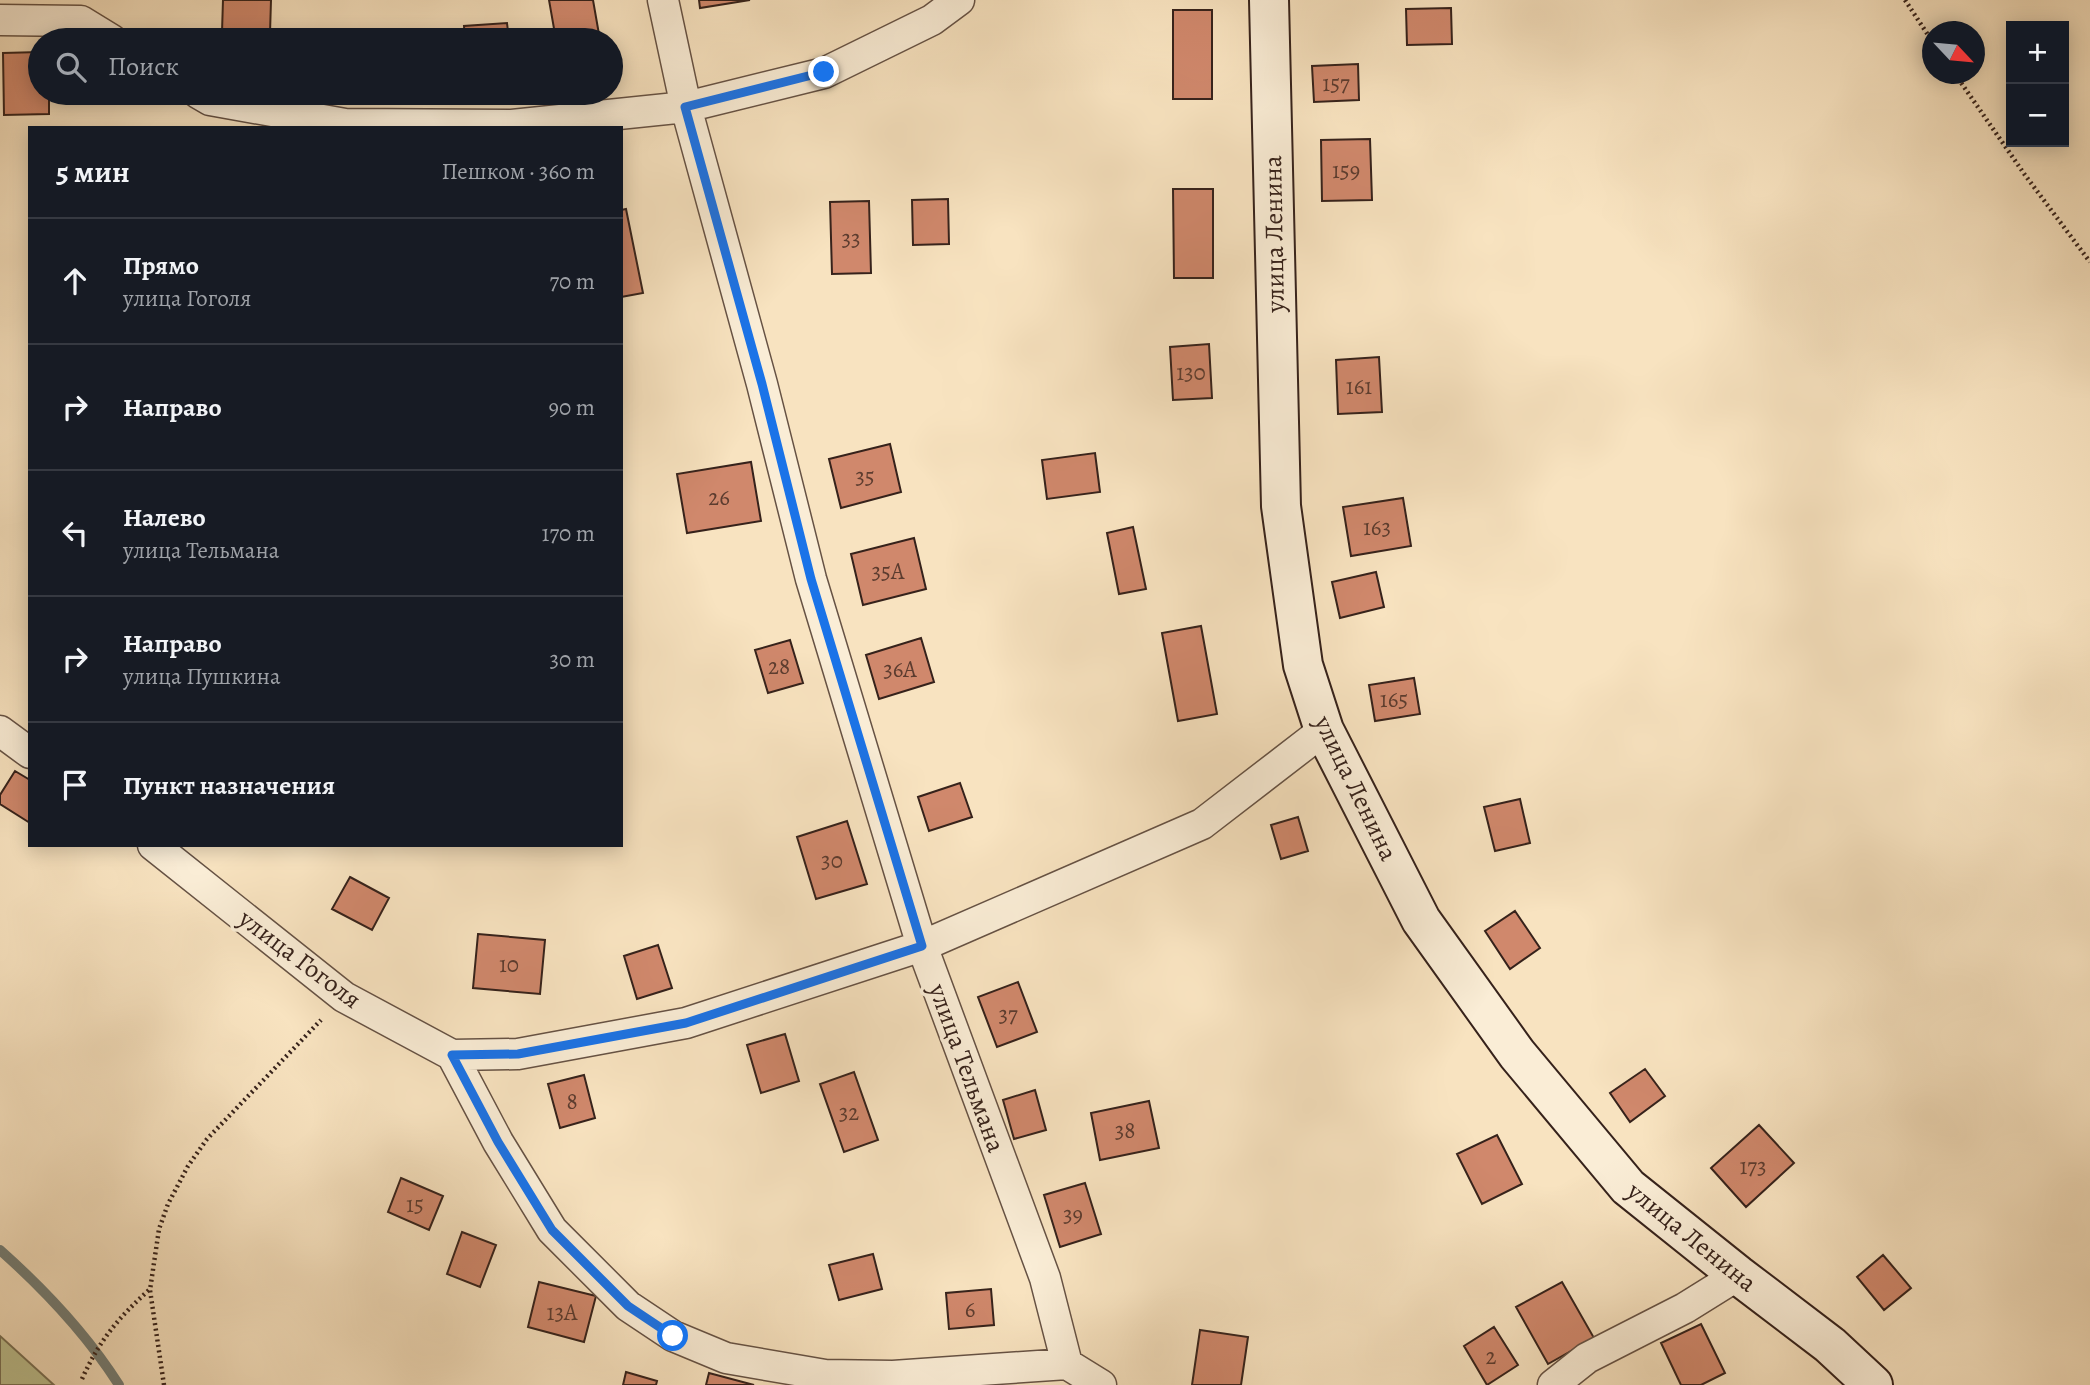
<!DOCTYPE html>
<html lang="ru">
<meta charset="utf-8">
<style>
:root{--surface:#171b24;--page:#242831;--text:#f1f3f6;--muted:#9ea1a6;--line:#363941}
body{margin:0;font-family:Alegreya,serif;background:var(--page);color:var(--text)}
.controls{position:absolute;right:21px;top:21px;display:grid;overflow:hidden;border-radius:0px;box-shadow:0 4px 18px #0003}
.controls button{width:63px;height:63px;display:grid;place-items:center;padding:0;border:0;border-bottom:2px solid var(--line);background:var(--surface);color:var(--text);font:35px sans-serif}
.compass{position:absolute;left:1922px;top:21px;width:63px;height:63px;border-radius:50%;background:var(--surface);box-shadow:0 4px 18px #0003;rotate:116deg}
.stop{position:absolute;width:21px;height:21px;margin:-16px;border:5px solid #1a73e8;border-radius:50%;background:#fff}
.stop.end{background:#1a73e8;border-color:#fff;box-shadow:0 2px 7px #0008}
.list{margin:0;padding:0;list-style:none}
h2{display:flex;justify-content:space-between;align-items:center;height:91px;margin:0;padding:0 28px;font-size:30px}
h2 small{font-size:23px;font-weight:400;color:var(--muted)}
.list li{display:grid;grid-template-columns:46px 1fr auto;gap:21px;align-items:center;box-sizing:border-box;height:126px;padding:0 28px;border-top:2px solid var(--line)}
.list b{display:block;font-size:26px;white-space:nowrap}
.list p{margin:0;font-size:23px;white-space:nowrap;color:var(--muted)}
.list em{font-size:23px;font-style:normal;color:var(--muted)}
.icon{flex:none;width:38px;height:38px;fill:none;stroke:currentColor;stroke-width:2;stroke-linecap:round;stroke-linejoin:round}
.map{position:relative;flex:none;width:2090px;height:1385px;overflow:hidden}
.search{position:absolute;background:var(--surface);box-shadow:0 4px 18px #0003;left:28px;top:28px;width:595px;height:77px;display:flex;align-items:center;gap:18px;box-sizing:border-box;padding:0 24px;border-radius:38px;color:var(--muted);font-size:26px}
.panel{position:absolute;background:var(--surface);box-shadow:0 4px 18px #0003;left:28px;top:126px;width:595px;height:721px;border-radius:0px}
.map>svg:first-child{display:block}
</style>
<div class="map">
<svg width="2090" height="1385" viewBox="0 0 2090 1385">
<rect width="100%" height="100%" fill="#f8e3c0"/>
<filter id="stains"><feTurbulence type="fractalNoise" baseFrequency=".00286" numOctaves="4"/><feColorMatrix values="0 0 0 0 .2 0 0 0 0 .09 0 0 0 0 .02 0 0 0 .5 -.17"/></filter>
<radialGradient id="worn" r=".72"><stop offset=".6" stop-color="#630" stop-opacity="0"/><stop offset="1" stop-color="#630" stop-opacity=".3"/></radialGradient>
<path fill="#bec392" stroke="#7a7256" stroke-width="2" d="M0,1336L54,1385H0Z"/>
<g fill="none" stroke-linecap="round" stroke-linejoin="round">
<path stroke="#747f78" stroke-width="10" d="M0,1250C45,1290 86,1333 119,1385"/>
</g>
<path fill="#d0886c" stroke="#36221b" stroke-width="2" d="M223,0H271L270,33L222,32Z
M549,0H593L600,40H556Z
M699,0H750L700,8Z
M1451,8L1452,44L1407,45L1406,9Z
M1173,10H1212V99H1173Z
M507,23L509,40H465L464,26Z
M40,52V93H49V114L4,115L3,53Z
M1358,64L1359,100L1314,102L1312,66Z
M1370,139L1372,200L1322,201L1321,140Z
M1173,189H1213V278H1174Z
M948,199L949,244L913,245L912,200Z
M869,201L871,273L832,274L830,202Z
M626,209L643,293L621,297V210Z
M1209,344L1212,398L1173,400L1170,347Z
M1379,357L1382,412L1338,414L1336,360Z
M890,444L901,492L841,508L829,459Z
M1095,453L1100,492L1047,499L1042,460Z
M751,462L761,521L687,533L677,474Z
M1403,498L1411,546L1351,556L1343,507Z
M1133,527L1146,589L1119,594L1107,533Z
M914,538L926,589L863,605L851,554Z
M1376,572L1384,607L1340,618L1332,582Z
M1201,626L1217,714L1178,721L1162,633Z
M921,638L934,682L879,699L866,655Z
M790,640L803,683L768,693L755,650Z
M1414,678L1420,714L1375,721L1369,685Z
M15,771L30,780V823L0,804V795Z
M960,783L972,817L929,831L918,797Z
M1520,799L1530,843L1495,851L1484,807Z
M1298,817L1308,851L1281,859L1271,825Z
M847,821L867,884L816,899L797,837Z
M350,877L389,898L372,930L332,909Z
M1515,911L1540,948L1510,969L1485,931Z
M478,934L545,940L540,994L473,988Z
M658,945L672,988L637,999L624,956Z
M1018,982L1037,1032L997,1047L978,997Z
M785,1034L799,1081L761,1093L747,1045Z
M1645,1069L1665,1096L1630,1122L1610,1093Z
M854,1072L878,1140L844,1152L820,1084Z
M584,1075L595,1118L560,1128L548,1084Z
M1035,1090L1046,1130L1014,1139L1003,1100Z
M1149,1101L1159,1148L1100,1160L1091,1113Z
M1759,1125L1794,1163L1746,1207L1711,1168Z
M1497,1135L1522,1184L1482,1204L1457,1154Z
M401,1178L443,1196L429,1230L388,1212Z
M1085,1183L1101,1234L1060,1247L1044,1195Z
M462,1232L496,1245L480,1287L447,1274Z
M873,1254L882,1289L839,1300L829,1265Z
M1883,1255L1911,1288L1884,1310L1857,1277Z
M539,1282L596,1296L584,1342L528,1327Z
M1562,1282L1594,1338L1548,1364L1516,1307Z
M991,1289L994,1325L949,1329L946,1293Z
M1701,1324L1725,1373L1701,1385H1681L1661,1343Z
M1494,1327L1518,1365L1487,1385L1464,1346Z
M1200,1330L1248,1337L1241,1385H1192Z
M626,1372L657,1381L656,1385H623Z
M709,1373L754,1385H706Z"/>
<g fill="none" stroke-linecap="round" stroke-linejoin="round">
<g stroke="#665244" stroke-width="33">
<path id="minor" d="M663,0L686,107L762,384L811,579L922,946L1045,1278L1067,1364
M0,20L81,21L112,40
M198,93L210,100L345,124L512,125L686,107L824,73L932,20L959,0
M0,731L30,753
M153,845L344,997L452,1055L498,1142L552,1230L628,1306L673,1336L726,1358L825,1375L893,1376L1067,1364L1101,1385
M452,1055L518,1054L686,1023L922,946L1202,824L1324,730
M1553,1385L1587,1358L1685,1308L1738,1275"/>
</g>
<g stroke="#36221b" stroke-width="42">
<path id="secondary" d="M1269,0L1281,506L1303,665L1324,730L1421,920L1517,1054L1628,1187L1738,1275L1830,1345L1873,1385"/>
</g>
<path stroke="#36221b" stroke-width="4.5" stroke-dasharray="2 3.5" stroke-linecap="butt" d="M1905,0L1932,41
M1955,74L2025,175L2090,262
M82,1379C99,1341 118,1318 149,1290
M164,1385L150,1290L159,1229L168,1204L188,1166L207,1139L321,1020"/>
<use href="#minor" stroke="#faedd6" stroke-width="30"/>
<use href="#secondary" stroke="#faedd6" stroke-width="38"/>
</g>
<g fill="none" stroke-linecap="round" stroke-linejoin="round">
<path stroke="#1a73e8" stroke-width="9" d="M673,1336L628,1306L552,1230L498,1142L452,1055L518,1054L686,1023L922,946L811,579L762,384L685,107L824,72"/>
</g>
<g text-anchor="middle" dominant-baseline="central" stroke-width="7" stroke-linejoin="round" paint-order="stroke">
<g font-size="23" fill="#5c3c2f">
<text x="1336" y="83">157</text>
<text x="1346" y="170">159</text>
<text x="851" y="238">33</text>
<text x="1191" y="372">130</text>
<text x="1359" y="386">161</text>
<text x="865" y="476">35</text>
<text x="719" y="497">26</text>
<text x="1377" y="527">163</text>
<text x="888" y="571">35А</text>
<text x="779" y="666">28</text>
<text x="900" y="669">36А</text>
<text x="1394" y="699">165</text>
<text x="832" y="860">30</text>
<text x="509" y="964">10</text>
<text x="1008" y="1014">37</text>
<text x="572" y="1101">8</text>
<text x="849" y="1112">32</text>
<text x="1125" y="1130">38</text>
<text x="1753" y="1166">173</text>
<text x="415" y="1204">15</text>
<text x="1073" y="1214">39</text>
<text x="970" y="1309">6</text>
<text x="562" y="1312">13А</text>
<text x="1491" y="1356">2</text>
</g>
<g font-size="26" fill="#36221b" stroke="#faedd6">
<text transform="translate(1274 234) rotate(-91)">улица Ленина</text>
<text transform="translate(1356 788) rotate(64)">улица Ленина</text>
<text transform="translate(300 959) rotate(37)">улица Гоголя</text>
<text transform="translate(967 1068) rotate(70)">улица Тельмана</text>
<text transform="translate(1692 1237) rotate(39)">улица Ленина</text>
</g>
</g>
<rect width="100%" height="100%" filter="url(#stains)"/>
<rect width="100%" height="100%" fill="url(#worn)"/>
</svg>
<div class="controls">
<button>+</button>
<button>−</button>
</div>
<svg class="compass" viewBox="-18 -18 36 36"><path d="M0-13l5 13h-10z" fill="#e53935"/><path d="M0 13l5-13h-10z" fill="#9ea1a6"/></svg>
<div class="stop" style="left:673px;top:1336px"></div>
<div class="stop end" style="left:824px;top:72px"></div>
<div class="search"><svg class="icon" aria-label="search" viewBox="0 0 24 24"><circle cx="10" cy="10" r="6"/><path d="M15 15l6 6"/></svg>Поиск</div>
<section class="panel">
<h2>5 мин<small>Пешком · 360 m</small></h2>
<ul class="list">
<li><svg class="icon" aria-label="ahead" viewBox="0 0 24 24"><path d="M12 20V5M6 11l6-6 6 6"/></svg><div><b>Прямо</b><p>улица Гоголя</p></div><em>70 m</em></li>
<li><svg class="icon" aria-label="right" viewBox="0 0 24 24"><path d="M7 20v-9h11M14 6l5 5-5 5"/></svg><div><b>Направо</b></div><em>90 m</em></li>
<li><svg class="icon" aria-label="left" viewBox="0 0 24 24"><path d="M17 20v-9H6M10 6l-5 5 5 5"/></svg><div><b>Налево</b><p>улица Тельмана</p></div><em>170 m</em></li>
<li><svg class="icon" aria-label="right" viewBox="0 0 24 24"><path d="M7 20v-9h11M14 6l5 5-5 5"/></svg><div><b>Направо</b><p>улица Пушкина</p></div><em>30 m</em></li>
<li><svg class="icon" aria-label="arrive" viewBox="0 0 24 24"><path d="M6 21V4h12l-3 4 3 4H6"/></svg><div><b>Пункт назначения</b></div></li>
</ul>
</section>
</div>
